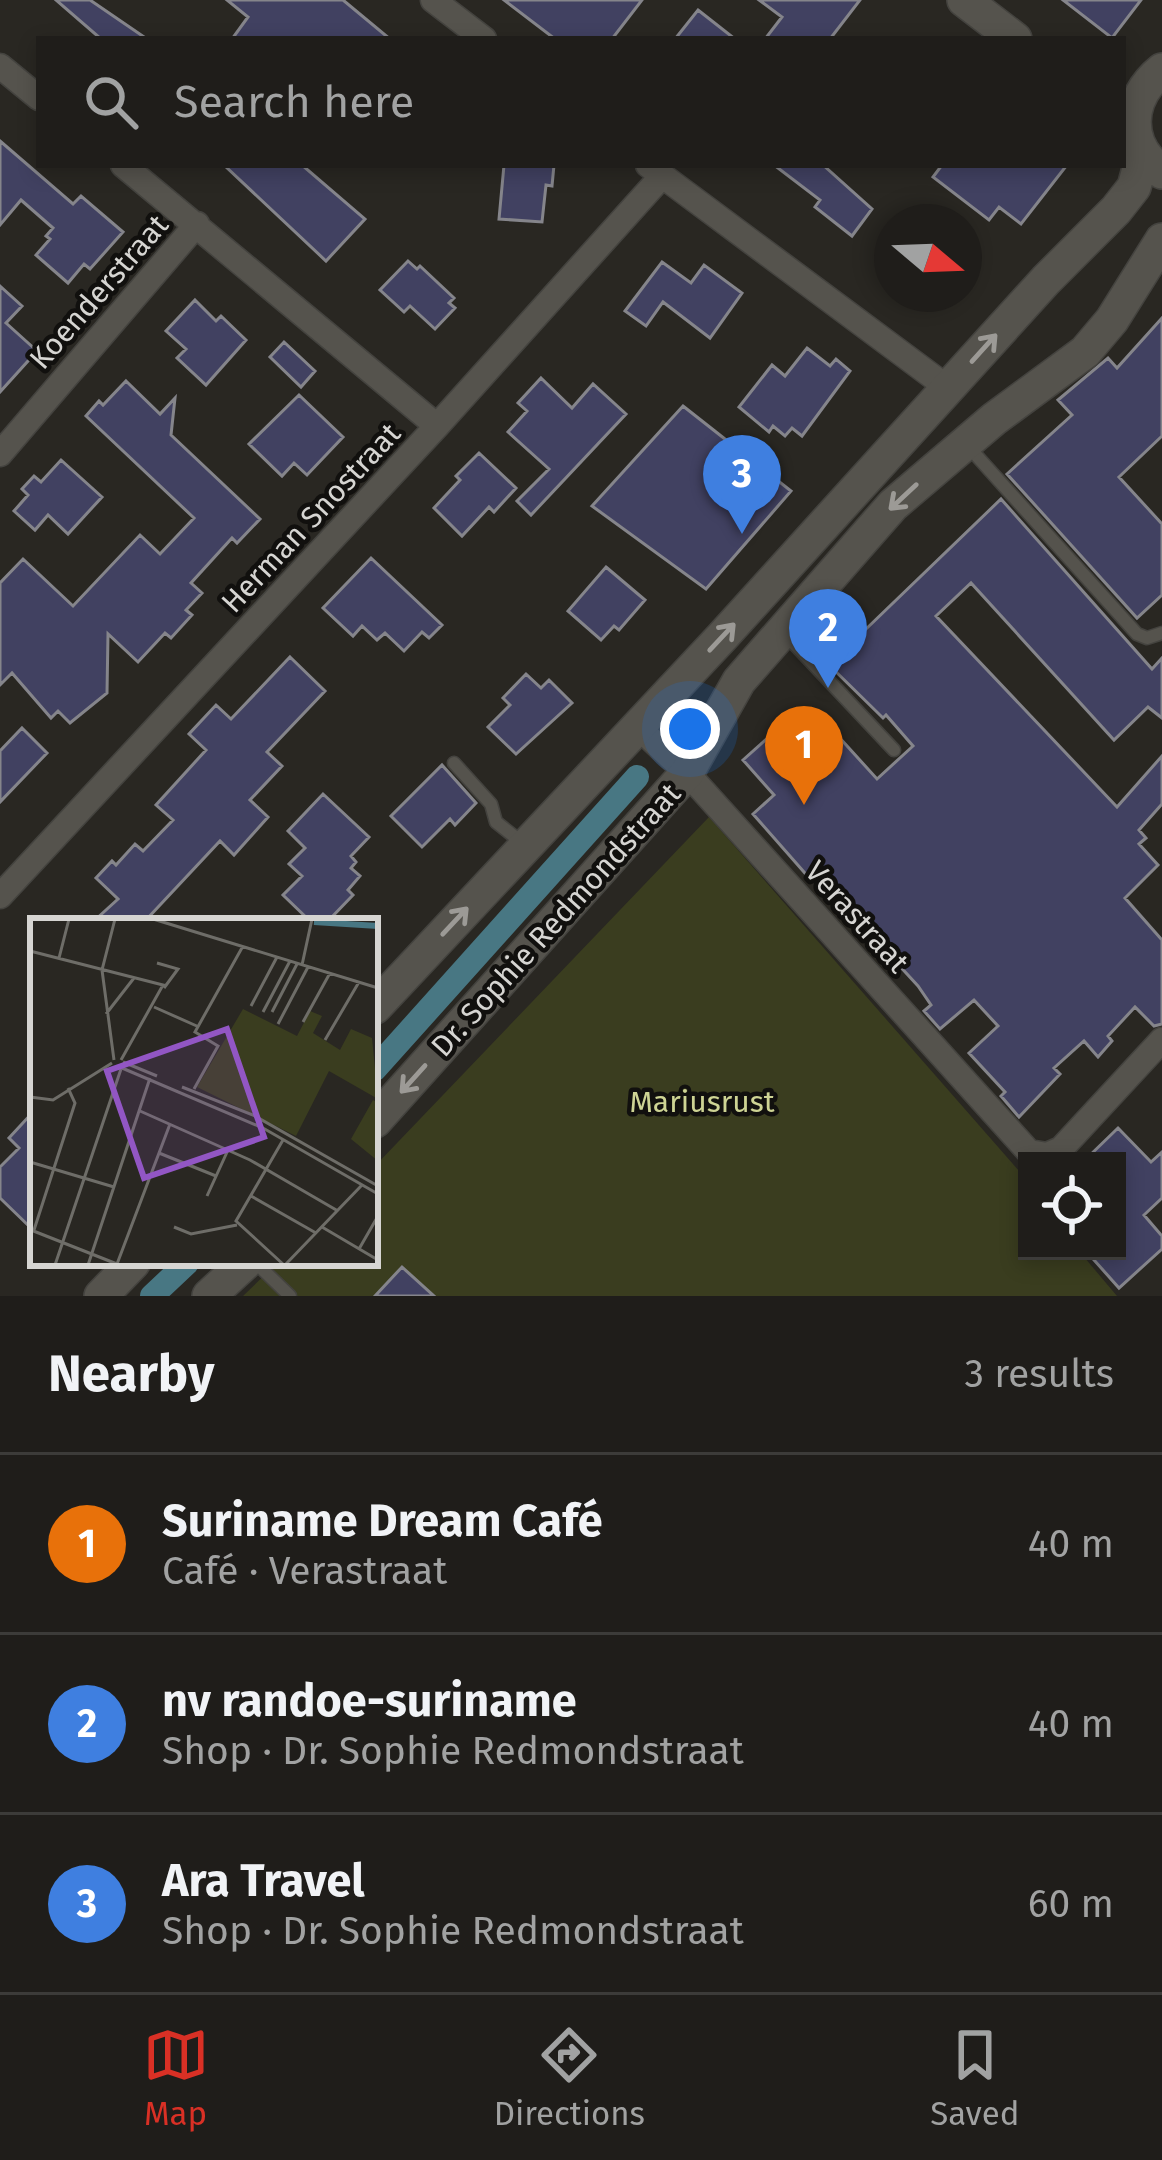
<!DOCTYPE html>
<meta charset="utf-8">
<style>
:root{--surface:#1f1d1a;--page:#2c2a27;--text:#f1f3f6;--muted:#a1a2a2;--line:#3c3b39;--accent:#d93025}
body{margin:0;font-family:"Fira Sans",sans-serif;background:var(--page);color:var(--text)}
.controls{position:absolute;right:36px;bottom:36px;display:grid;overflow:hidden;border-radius:0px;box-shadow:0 6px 18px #0003}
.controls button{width:108px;height:108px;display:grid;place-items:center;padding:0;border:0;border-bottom:3px solid var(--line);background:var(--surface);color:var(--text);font:60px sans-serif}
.compass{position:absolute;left:874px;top:204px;width:108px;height:108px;border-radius:50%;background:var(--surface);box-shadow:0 6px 18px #0003;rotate:109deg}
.you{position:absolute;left:690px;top:729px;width:42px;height:42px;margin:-30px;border:9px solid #fff;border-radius:50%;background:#1a73e8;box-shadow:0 0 0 18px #1a73e833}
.badge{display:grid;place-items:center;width:78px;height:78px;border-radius:50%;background:var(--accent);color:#fff;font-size:39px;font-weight:700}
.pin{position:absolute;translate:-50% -99px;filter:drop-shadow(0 3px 6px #0008)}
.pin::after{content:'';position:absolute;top:63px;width:42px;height:36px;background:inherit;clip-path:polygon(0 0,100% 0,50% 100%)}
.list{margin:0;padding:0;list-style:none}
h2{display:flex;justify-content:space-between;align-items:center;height:156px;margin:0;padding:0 48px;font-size:51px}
h2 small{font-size:39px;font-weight:400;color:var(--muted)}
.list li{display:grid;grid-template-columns:78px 1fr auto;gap:36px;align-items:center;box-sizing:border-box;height:180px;padding:0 48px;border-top:3px solid var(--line)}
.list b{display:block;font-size:45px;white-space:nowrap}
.list p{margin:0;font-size:39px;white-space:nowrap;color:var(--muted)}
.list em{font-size:39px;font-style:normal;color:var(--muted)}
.icon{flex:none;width:66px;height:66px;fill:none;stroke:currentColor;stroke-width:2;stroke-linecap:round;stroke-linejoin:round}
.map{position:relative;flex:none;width:1162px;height:1296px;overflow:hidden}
.search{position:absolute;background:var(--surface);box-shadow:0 6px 18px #0003;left:36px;right:36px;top:36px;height:132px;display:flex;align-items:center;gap:30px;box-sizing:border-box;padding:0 42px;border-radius:0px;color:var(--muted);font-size:45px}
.sheet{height:696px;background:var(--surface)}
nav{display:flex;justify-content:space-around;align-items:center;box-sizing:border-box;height:168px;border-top:3px solid var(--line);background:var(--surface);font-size:33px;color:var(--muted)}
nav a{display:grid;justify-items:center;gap:6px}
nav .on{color:var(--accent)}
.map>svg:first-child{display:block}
</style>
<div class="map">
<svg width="1162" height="1296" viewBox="0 0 1162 1296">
<rect width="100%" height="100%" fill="#292722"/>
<path fill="#3a3d1f" d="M709,817L1027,1180V1251H1079L1117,1296H243L277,1263H375V1166Z"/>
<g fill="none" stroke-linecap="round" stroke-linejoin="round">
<path stroke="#487783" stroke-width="24" d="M375,1069L637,777
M152,1296L187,1263"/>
</g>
<path fill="#414161" stroke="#85858b" stroke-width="3" d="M56,0H90L147,39H101Z
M227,0H343L390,39H232L248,17Z
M504,0H642L612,39H555Z
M759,0H860L830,39H765L782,17Z
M1063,0H1141L1112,38Z
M698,10L735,39H675Z
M0,141L73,204L81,196L123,232L90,269L84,264L68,283L36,255L50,239L46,236L53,228L21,200L0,225Z
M224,165H302L365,219L326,261Z
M504,165H554L552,186L546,185L542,222L499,219Z
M774,165H823L872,209L852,236L815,207L820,200Z
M942,165H1067L1021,224L999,207L989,220L933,177Z
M408,261L417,269L420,266L454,298L449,303L455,308L435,329L410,306L404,312L380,290Z
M662,262L691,283L704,265L742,293L710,338L663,302L646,326L625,311Z
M0,286L22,306L6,323L37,351L0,392Z
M195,300L216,321L221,316L246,340L206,385L177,358L186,349L166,331Z
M1162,318V436L1119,477L1162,524V595L1137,618L1007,474L1072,415L1058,400L1108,358L1117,368Z
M284,342L315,371L301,387L270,357Z
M807,348L830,366L836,359L850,371L802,436L792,428L785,436L773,426L769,432L739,407L772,365L785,376Z
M541,378L572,408L593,384L626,414L531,515L517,501L549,469L508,432L527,411L518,403Z
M126,381L160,414L175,398L171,435L260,519L237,543L232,538L191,583L202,593L186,610L192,615L171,638L165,633L138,662L108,634L107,693L70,723L58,711L51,718L12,673L0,685V583L23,559L73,606L140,535L160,554L194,518L86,416L99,401L103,405Z
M299,395L343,437L307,475L294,463L282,476L249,444Z
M683,406L791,491L706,589L592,506Z
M479,453L516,488L494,512L489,507L462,536L434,508L460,480L456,476Z
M61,460L102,497L68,534L48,515L35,530L14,511L28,495L22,489L34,476L41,482Z
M1001,499L1152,669L1162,658V718L1148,707L1114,740L971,583L936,616L1117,807L1162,756V804L1139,830L1146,838L1139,844L1158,865L1125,898L1162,940V1024L1154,1026L1135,1007L1108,1036L1112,1041L1098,1057L1084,1041L1054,1068L1060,1074L1019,1117L1001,1096L1005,1092L969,1053L998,1026L974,1000L940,1029L924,1011L931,1005L918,986L816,875L811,880L753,814L774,795L743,760L790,718L801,730L818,714L877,779L913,746L886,715L883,718L828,664L862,627L865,630Z
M371,558L442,625L429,638L422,632L404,651L385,633L377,640L362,626L353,636L323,608Z
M606,567L645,600L619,630L614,626L601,640L568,611Z
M290,657L325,691L267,752L282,766L250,800L268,817L234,855L220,841L145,921H94L118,899L96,878L112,861L116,865L135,844L143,851L173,820L156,805L206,750L189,734L216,705L231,719Z
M526,674L541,688L549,680L572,703L516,754L488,727L510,705L503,698Z
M22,728L47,753L0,802V751Z
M442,765L476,803L455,825L450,819L422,847L391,816Z
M323,794L369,837L351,856L356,862L351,868L360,876L348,890L353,895L328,921H310L283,895L302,876L289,864L305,848L288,831Z
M33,1112V1230L0,1198V1167L19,1148L9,1138Z
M1118,1128L1151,1162L1162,1152V1198L1144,1215L1162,1236V1249L1119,1288L1086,1251H1117V1161H1084Z
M402,1267L434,1296H375Z"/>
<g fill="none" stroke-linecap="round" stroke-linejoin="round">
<g stroke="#44433f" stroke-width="15">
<path id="lane" d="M966,444L1137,634L1147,638L1162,633
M783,632L894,750
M454,763L491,804L496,822L525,845
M256,1263L290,1296"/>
</g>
<g stroke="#44433f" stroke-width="27">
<path id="street" d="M433,0L484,39
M0,66L39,98
M123,165L437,426
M648,165L948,388
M0,454L197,224
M637,726L687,773L1029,1152L1047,1155L1061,1149L1162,1040
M0,896L437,426L662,176"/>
</g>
<g stroke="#44433f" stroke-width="36">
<path id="secondary" d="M964,0L1015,39
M1162,70C1126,99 1124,144 1162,172
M375,1007L722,637L1046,280L1116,210L1134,187L1143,154
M375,1121L687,773L739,681L893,505L994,419L1085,352L1112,320L1162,240
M101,1296L133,1263
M209,1296L245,1263"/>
</g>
<use href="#lane" stroke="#55534d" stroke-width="12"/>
<use href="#street" stroke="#55534d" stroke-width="24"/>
<use href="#secondary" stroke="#55534d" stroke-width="33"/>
</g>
<defs><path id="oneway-shaft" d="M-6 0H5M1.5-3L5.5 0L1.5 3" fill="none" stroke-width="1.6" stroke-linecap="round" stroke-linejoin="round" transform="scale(3)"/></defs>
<g stroke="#9c9a96">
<use href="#oneway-shaft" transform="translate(984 348) rotate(-48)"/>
<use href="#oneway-shaft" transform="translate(903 497) rotate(137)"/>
<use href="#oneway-shaft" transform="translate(722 637) rotate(-47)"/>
<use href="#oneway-shaft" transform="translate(455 921) rotate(-47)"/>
<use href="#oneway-shaft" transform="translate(413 1079) rotate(132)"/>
</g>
<g text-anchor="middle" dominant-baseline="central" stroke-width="9" stroke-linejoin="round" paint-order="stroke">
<g font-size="30" fill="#d6d5d2" stroke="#11100e">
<text transform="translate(99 292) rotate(-49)">Koenderstraat</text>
<text transform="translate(311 518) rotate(-47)">Herman Snostraat</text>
<text transform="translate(857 917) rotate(48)">Verastraat</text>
<text transform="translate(556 920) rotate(-48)">Dr. Sophie Redmondstraat</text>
</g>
<g font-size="30" fill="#ced494" stroke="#11100e">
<text x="702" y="1102">Mariusrust</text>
</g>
</g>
<g transform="translate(30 918)">
<rect width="348" height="348" fill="#292722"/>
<path d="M213,91L267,118L280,93L292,98L283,115L310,132L321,111L342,120L348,181L299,153L266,218L167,169ZM343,182L348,185V243L321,221Z" fill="#3a3d1f"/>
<path fill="none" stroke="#487783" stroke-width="6" d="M284,4L348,8"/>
<path fill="none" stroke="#6e6d68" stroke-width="3" d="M123,1L348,70M0,33L133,67L91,142M29,40L39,1M127,45L148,51L134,70M272,47L282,1M221,88L247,39M124,89L169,109M233,94L260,43M242,94L267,46M76,96L104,60M273,104L300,55M248,106L278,49M295,122L329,64M84,142L72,52L85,1M93,144L127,158M92,150L233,210L348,276M152,169L223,197L348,268M164,171L188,128L165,114L213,28M0,179L23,182L82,145M110,193L220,242L308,293M253,222L206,303L254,347M129,235L186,258M0,244L84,269M177,278L198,232M221,278L286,315M144,309L161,316L207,307M292,309L348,342M1,312L87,346M4,312L45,185L38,170M329,331L348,298M87,346L140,206M25,347L91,151M58,347L120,160M255,347L332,267"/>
<path fill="#9256c4" fill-opacity="0.15" stroke="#9256c4" stroke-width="6" d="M197,111L234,219L114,260L77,153Z"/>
<rect width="348" height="348" fill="none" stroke="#d6d5d2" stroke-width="6"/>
</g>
</svg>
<div class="controls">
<button><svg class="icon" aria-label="locate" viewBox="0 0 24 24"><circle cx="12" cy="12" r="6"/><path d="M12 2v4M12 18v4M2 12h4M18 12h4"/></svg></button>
</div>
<svg class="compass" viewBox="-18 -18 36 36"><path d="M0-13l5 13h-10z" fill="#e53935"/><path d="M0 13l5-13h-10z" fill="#a1a2a2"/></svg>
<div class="you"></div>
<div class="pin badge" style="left:804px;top:805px;background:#e8710a">1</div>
<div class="pin badge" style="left:828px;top:688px;background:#3f7fe0">2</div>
<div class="pin badge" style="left:742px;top:534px;background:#3f7fe0">3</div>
<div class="search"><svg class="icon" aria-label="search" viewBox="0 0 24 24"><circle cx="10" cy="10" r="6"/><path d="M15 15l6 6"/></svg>Search here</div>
</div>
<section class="sheet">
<h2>Nearby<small>3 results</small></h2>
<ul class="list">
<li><span class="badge" style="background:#e8710a">1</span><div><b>Suriname Dream Café</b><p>Café · Verastraat</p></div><em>40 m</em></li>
<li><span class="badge" style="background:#3f7fe0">2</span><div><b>nv randoe-suriname</b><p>Shop · Dr. Sophie Redmondstraat</p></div><em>40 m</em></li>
<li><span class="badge" style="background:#3f7fe0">3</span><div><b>Ara Travel</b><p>Shop · Dr. Sophie Redmondstraat</p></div><em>60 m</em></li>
</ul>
</section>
<nav>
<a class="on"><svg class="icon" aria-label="map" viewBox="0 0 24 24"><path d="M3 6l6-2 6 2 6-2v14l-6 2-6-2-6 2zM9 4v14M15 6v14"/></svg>Map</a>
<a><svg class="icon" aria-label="directions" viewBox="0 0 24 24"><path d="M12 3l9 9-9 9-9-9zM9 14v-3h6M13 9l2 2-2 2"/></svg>Directions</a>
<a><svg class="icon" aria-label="saved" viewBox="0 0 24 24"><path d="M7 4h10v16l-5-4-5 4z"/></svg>Saved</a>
</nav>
